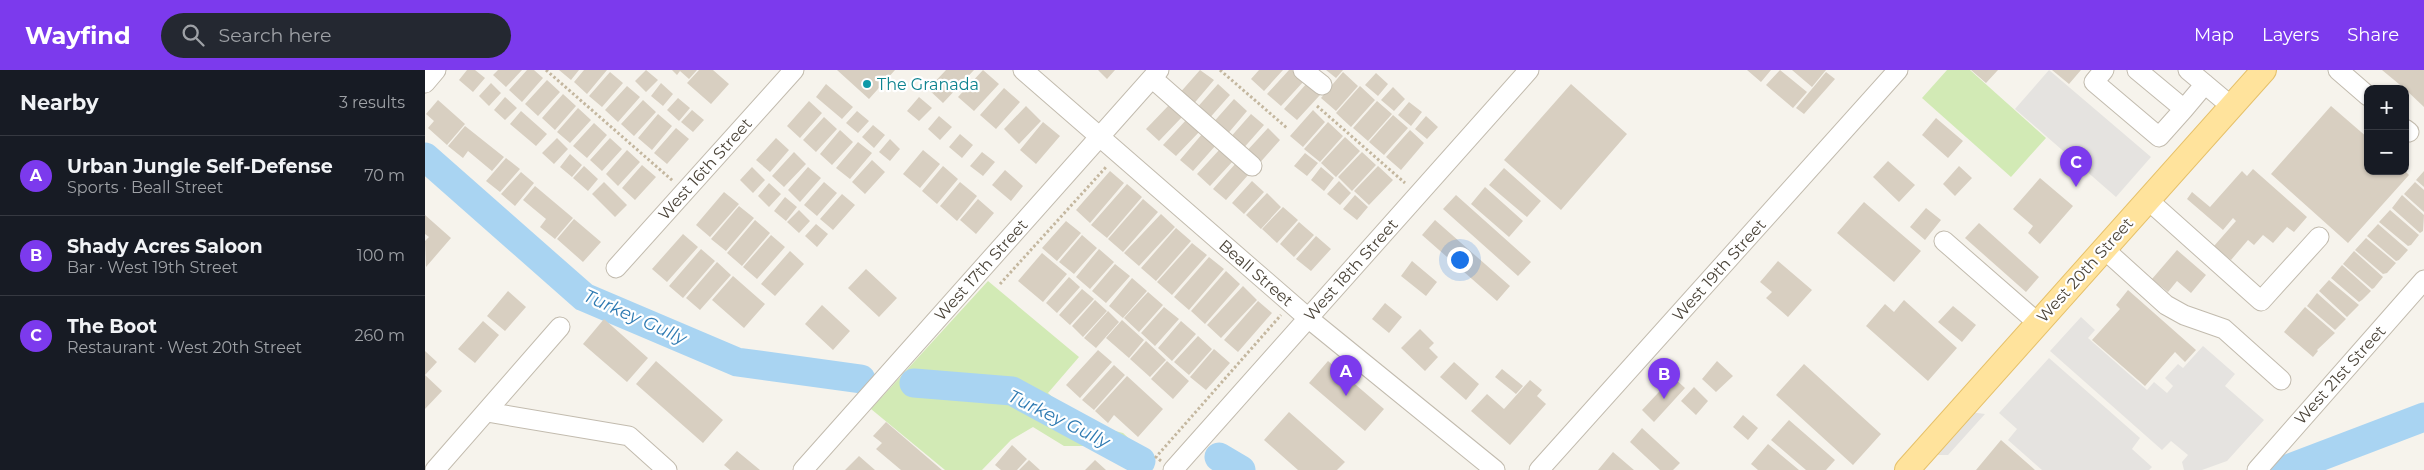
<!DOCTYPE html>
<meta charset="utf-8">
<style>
:root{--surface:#171b24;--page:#242831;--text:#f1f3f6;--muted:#9ea1a6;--line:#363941;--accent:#7c3aed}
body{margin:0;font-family:Montserrat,sans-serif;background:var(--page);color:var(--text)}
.controls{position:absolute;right:15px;top:15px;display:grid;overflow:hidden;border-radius:10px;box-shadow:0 1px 4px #0004}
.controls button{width:45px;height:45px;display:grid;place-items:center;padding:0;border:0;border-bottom:1px solid var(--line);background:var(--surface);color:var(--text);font:25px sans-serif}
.you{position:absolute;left:1034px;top:189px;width:18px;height:18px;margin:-12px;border:4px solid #fff;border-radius:50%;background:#1a73e8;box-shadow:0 0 0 8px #1a73e833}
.badge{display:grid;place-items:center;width:32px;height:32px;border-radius:50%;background:var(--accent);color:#fff;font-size:16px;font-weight:700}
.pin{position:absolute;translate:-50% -41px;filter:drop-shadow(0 1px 2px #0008)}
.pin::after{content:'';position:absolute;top:26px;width:18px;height:15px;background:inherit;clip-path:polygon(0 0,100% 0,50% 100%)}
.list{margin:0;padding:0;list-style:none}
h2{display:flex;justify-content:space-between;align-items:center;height:65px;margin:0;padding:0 20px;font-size:21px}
h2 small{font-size:16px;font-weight:400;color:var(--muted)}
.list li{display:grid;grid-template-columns:32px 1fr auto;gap:15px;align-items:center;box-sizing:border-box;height:80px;padding:0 20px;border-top:1px solid var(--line)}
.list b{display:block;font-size:19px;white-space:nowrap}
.list p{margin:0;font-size:16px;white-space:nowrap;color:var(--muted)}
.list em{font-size:16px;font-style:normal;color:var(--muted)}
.icon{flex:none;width:28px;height:28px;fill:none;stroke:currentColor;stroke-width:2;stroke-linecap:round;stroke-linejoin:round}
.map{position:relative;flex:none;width:1999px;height:400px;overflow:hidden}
header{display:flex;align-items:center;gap:30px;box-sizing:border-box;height:70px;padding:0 25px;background:var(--accent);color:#fff}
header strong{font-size:24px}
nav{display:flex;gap:28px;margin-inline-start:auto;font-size:18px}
.search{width:350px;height:45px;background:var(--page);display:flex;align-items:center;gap:12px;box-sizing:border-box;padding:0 18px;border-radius:28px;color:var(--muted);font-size:19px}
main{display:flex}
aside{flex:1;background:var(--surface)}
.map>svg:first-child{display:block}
</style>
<header>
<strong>Wayfind</strong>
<div class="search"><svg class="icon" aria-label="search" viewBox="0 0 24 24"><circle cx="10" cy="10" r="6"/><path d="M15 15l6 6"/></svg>Search here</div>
<nav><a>Map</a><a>Layers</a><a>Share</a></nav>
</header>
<main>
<aside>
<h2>Nearby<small>3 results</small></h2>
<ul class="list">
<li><span class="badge">A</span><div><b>Urban Jungle Self-Defense</b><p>Sports · Beall Street</p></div><em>70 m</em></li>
<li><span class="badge">B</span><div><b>Shady Acres Saloon</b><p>Bar · West 19th Street</p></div><em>100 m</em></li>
<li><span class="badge">C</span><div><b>The Boot</b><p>Restaurant · West 20th Street</p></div><em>260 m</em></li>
</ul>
</aside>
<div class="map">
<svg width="1999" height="400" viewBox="0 0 1999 400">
<rect width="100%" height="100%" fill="#f6f3ec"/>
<path fill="#d2eab5" d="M1522,0H1545L1621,68L1586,107L1497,28Z
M563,211L654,287L623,323L655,352L698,363L725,388L714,400H707L673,376H639L608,357L586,370L557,400H520L446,339Z"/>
<path fill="#e5e3e0" d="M1624,0L1726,87L1691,127L1590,39Z
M1656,247L1670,260L1663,268L1722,320L1729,312L1742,323L1748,316L1740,308L1753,294L1758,298L1778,276L1810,304L1800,316L1839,350L1802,391L1777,400H1759L1757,392L1763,385L1746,371L1737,380L1625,281Z
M1624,288L1715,368L1707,379L1727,397L1724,400H1617L1583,370L1592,359L1574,343Z
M1545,342L1560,344L1523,385H1507Z"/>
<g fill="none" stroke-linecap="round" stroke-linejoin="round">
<path stroke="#a9d4f2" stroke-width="29" d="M0,87L159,227L312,292L436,309
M489,313L587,321L716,391
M794,387L816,400
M1860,400L1999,347"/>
</g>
<path fill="#d8cfc1" d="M42,0H50L60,8L48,22L34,10Z
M73,0H97L81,17L68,5Z
M102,0H109L118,8L97,32L84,20Z
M134,0H154L146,10Z
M159,0H182L162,24L149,12Z
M221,0L233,10L221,22L210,11Z
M247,0H272L264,9L255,1L252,5Z
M274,0H288L304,14L286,34L262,13Z
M412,0H470L444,29Z
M521,0H549L518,33L503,19Z
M558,0L574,14L549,41L533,27Z
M673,0H690L682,9Z
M775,0L789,10L766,37L753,25Z
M834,0H858L839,21L826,9Z
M864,0H867L879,11L856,36L842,24Z
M901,0H918L911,8Z
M1322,0H1346L1336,12Z
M1355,0L1382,22L1368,38L1341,15Z
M1367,0H1401L1387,17Z
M1546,0H1573L1561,13Z
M1627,0H1656L1644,14Z
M1957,0H1999V37L1980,19Z
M185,2L198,13L177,37L164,26Z
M918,2L933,16L911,41L896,28Z
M1401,2L1410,9L1379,44L1371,38Z
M951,3L963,14L953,26L940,15Z
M122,10L135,22L113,46L100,34Z
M66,13L76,23L64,36L54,26Z
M236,13L248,24L238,36L226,26Z
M882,13L895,25L872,50L859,39Z
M401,14L428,37L417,49L391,27Z
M793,14L805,25L782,51L770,40Z
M1146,14L1202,64L1136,140L1079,90Z
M202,16L215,27L193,52L180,40Z
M935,16L950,30L926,57L911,43Z
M968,17L980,29L969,41L956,30Z
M579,18L595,32L571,59L555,45Z
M138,24L151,36L130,60L117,48Z
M80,27L92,38L80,50L69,40Z
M494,27L507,38L494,51L482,41Z
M253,28L265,38L254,51L242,40Z
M809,29L822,41L800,67L786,55Z
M13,30L40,54L22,75L3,58L9,51L1,44Z
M218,30L231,42L209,66L196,54Z
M384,31L397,43L375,68L362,56Z
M952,31L967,44L943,71L928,58Z
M984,32L997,42L986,56L973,45Z
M745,34L758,46L734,71L721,59Z
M601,36L616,51L594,74L579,59Z
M1906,36L1943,68V101H1980L1984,105L1923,173L1846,104Z
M153,38L166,50L145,73L132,62Z
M267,40L279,50L268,62L256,52Z
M888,40L900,52L878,77L865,66Z
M96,41L122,64L111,76L85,54Z
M432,41L444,51L433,63L421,53Z
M233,44L247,56L227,80L213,68Z
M826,44L839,55L816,81L803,70Z
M968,45L983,58L959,85L944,72Z
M514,46L527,57L515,70L503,59Z
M1001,46L1013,57L1002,69L990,59Z
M399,47L412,59L391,82L378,70Z
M1511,48L1538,71L1523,88L1497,65Z
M762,49L775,61L751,86L738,75Z
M618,52L635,66L611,94L595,80Z
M903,52L918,66L895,92L879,79Z
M169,53L182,65L162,88L148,76Z
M448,55L460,65L449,78L437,67Z
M40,56L79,87L67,101L43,81L38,88L23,76Z
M251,58L264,69L242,94L229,83Z
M843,58L855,70L832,96L819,84Z
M415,60L428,72L407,95L395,84Z
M985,60L999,73L976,100L961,87Z
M778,63L791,75L768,101L755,90Z
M535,64L548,75L537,88L524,77Z
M920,67L935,81L911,107L896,93Z
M132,68L143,79L129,94L117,83Z
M185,68L197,79L177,101L165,90Z
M351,68L364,80L345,102L331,90Z
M465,69L475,79L465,91L454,82Z
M433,72L447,83L425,109L411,98Z
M795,79L808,91L785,116L772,104Z
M202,80L215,92L193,116L181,104Z
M498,80L515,94L495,118L478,104Z
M369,82L381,94L359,117L347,106Z
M557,82L570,92L558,106L545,96Z
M937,82L951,95L927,121L913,107Z
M880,83L893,93L882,106L869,96Z
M145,84L157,95L147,107L135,97Z
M81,88L95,99L75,122L61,111Z
M447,90L460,102L440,124L427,112Z
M1463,91L1490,115L1474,132L1448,107Z
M811,93L824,104L801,130L788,119Z
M217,95L231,107L210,130L197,118Z
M159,96L173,109L163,121L148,108Z
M518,96L533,109L512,134L497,121Z
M953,96L968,110L944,135L929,121Z
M1534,96L1547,108L1530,126L1518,114Z
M327,97L340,110L328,123L315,110Z
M383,97L396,108L375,132L363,120Z
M896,97L909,108L899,121L886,110Z
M1079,98L1116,131L1102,147L1064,115Z
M1828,99L1882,147L1869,162L1862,157L1848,173L1838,165L1829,175L1823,170L1806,190L1789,176L1811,151L1808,148L1798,160L1762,129L1767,122L1785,137L1817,101L1822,106Z
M580,100L598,116L586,131L567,115Z
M685,101L699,113L665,153L651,140Z
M1999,101V117L1991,110Z
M96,102L109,113L90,136L76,124Z
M1615,108L1648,136L1615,174L1603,163L1608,156L1588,139Z
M827,111L839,122L819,144L807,133Z
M914,111L926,123L915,135L902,124Z
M179,112L202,135L190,147L167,124Z
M399,112L412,123L392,146L379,135Z
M535,112L552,126L532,151L515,136Z
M1990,112L1999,120V142L1979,124Z
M344,113L356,124L344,137L333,126Z
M702,114L717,127L682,168L666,155Z
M110,116L148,148L130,169L115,157L121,149L98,130Z
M1060,117L1098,151L1084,167L1046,134Z
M299,122L314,134L285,167L271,155Z
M842,123L856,137L836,159L821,145Z
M417,124L430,135L408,160L395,149Z
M930,125L943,137L932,150L918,139Z
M1031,125L1106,192L1093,206L1018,139Z
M1977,125L1999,145L1998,161L1995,163L1967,138Z
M360,127L372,137L361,151L349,141Z
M553,129L569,143L551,164L535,150Z
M718,129L733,142L698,182L683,169Z
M1439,132L1496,181L1469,212L1412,163Z
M314,136L329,148L301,181L286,169Z
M858,137L873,150L852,173L837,159Z
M1501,138L1516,150L1500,170L1485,157Z
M374,140L385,151L374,163L362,152Z
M1965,140L1994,165L1986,175L1983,176L1954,152Z
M736,144L750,157L714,196L699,183Z
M0,145L26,168L1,197L0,171L4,167L0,164Z
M149,149L176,172L158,192L132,169Z
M330,150L345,163L317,196L302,183Z
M1010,150L1085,216L1072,231L997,165Z
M641,151L656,163L632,191L617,178Z
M874,152L889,165L869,187L855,174Z
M1554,153L1614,207L1601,222L1540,168Z
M391,154L403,164L392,177L380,166Z
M1953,154L1983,180L1974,190L1971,191L1942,166Z
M751,158L766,171L731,211L716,198Z
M258,164L273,177L242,212L227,199Z
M346,165L360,177L332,209L318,197Z
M657,165L672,178L649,204L634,192Z
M891,166L906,179L886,201L871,189Z
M1941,168L1971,193L1962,203L1958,204L1930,180Z
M767,173L782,185L747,225L732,212Z
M276,179L290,191L258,228L244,216Z
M674,179L689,192L665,219L651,207Z
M1752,180L1781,205L1766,223L1752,211L1743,222L1727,209Z
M365,181L379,194L350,226L336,214Z
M1929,181L1958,207L1949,218L1947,219L1918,194Z
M617,183L642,204L618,232L593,211Z
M784,187L799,199L764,240L749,227Z
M987,191L1012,212L1001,226L976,206Z
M1353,191L1387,220L1363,247L1341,228L1347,222L1335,212Z
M292,192L306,205L275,240L261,228Z
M690,194L705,206L681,233L667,221Z
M1917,195L1946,221L1937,230L1934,232L1906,208Z
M441,199L472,228L454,247L423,218Z
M801,201L815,214L780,254L766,241Z
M308,206L340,234L319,258L287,230Z
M644,207L655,217L632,243L621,233Z
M707,208L722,221L698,248L684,236Z
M1904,210L1934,235L1922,247L1894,221Z
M818,216L832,230L796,268L782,255Z
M657,219L669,229L645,255L634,245Z
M1703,220L1771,280L1760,292L1750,282L1720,316L1667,270L1695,239L1691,235Z
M83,221L101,237L80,261L62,246Z
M723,222L738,235L714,262L699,248Z
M1892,223L1921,249L1910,260L1882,236Z
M670,230L682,241L658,267L647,256Z
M1479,230L1532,278L1503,311L1441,256L1460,234L1469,242Z
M833,231L847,243L813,282L799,270Z
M960,233L977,247L964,263L947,249Z
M397,235L425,261L408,280L380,254Z
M1528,236L1551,255L1537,272L1513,252Z
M739,237L754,249L730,276L716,263Z
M1880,237L1910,263L1892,280L1893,281L1888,287L1859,262Z
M683,241L694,252L671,278L659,268Z
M179,249L223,288L202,312L158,274Z
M697,250L719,270L704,288L681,268Z
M58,251L74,265L50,293L33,279Z
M756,251L771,264L747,291L733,278Z
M995,259L1009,273L1004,278L1013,287L1000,301L976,278Z
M773,266L787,279L764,305L749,292Z
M721,271L741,290L725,307L705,289Z
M789,279L805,293L781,320L765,307Z
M673,280L687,292L655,328L641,315Z
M0,281L12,292L0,305L17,321L0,339Z
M231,291L298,350L278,373L211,314Z
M742,291L764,311L748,329L726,309Z
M903,291L959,339L940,361L884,313Z
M1292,291L1308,306L1291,322L1277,309Z
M1029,292L1054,314L1041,330L1015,307Z
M1379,294L1456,364L1428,395L1351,325Z
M689,295L700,305L669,340L657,330Z
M1077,299L1098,316L1091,324L1070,307Z
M702,306L738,339L713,367L689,345L683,353L670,341Z
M1248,307L1260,318L1229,352L1217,340Z
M1105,310L1117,320L1112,326L1121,334L1085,375L1046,341L1062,324L1079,339Z
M1269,317L1283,331L1271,345L1256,331Z
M864,342L920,392L912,400H873L839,370Z
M1318,345L1333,358L1323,370L1308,357Z
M1364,350L1410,390L1401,400H1381L1346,370Z
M461,352L517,400H476L451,379L457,373L448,366Z
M1217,358L1255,393L1248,400H1235L1205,372Z
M1576,370L1610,400H1551Z
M1343,374L1374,400H1333L1326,394Z
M587,375L602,389L592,400H576L570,395Z
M312,381L335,400H305L299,395Z
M1188,382L1209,400H1173Z
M434,386L450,400H420Z
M604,390L615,400H594Z
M670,390L681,400H660Z"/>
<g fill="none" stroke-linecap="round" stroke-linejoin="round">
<g stroke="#c2bbae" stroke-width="21">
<path id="minor" d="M598,0L883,248L1070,400
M878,0L897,15
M1679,0L1669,12L1734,67L1759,39
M1712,0L1759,39L1780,14
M1763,0L1806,36
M1913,0L1943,26
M727,8L827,96
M0,13L11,0
M1980,59L1984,62
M1723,130L1836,231L1894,167
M1519,171L1613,253
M1679,179L1741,235L1759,245L1799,259L1856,310
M191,198L369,0
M62,342L204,366L242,400
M10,400L135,257
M378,400L734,0
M748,400L1104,0
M1114,400L1473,0
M1832,400L1999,210"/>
</g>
<g stroke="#e6c16a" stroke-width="26">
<path id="major" d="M1482,400L1839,0"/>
</g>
<path stroke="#c4b79f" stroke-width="3" stroke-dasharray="2.5 2.5" stroke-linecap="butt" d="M121,0L248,111
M795,0L862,58
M892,36L980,113
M575,214L682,96
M736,391L731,387L856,245"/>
<use href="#minor" stroke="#fff" stroke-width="19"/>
<use href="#major" stroke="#ffe39c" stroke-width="24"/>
</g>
<circle fill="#0f9aa8" stroke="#fff" stroke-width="2" cx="442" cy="14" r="5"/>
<g text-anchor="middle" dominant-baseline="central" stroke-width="4.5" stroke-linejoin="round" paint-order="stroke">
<g font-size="16" fill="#0d838f" stroke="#fff" text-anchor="start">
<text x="452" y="14">The Granada</text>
</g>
<g font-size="16" fill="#4b4439" stroke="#fff">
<text transform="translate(280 99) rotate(-48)">West 16th Street</text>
<text transform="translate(556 200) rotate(-48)">West 17th Street</text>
<text transform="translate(926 200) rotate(-48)">West 18th Street</text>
<text transform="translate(1294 200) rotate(-48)">West 19th Street</text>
<text transform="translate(1660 200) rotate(-48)">West 20th Street</text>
<text transform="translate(831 203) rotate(41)">Beall Street</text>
<text transform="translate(1915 305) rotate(-48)">West 21st Street</text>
</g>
<g font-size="18" font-style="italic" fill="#2e7ab2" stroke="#fff">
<text transform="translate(210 247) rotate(24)">Turkey Gully</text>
<text transform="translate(634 349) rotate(26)">Turkey Gully</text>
</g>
</g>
</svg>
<div class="controls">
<button>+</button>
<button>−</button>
</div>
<div class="you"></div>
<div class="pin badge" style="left:921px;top:326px">A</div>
<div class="pin badge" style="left:1239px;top:329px">B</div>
<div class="pin badge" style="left:1651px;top:117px">C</div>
</div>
</main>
